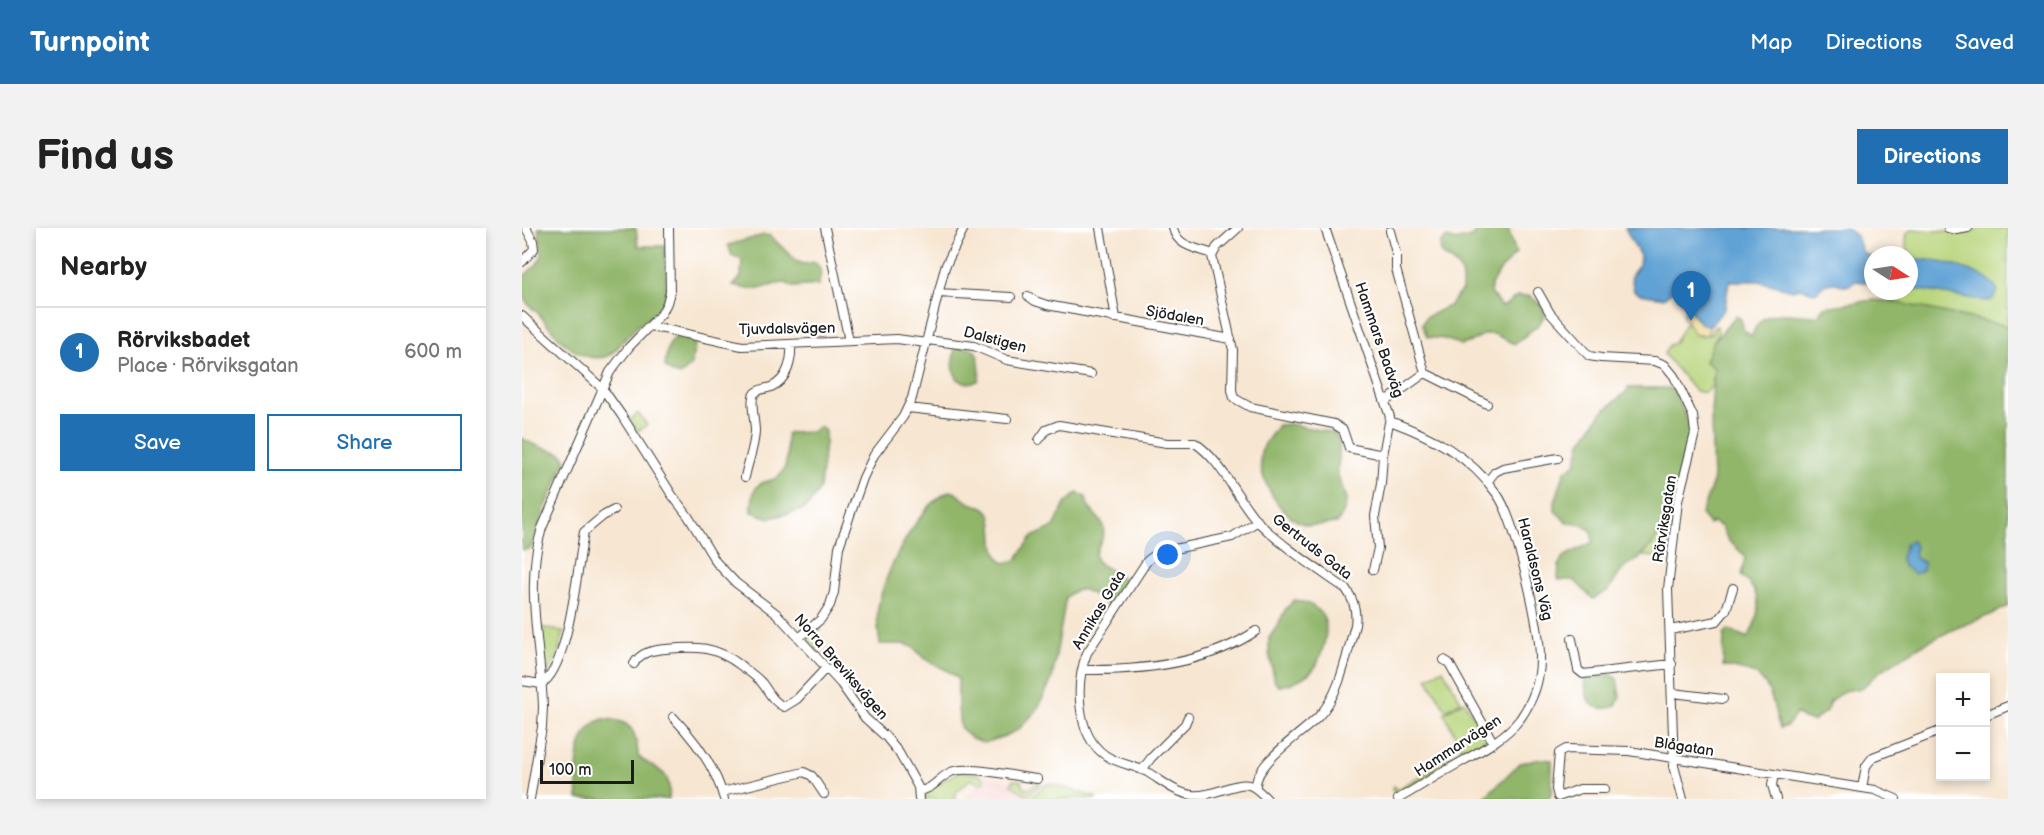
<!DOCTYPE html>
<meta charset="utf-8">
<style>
:root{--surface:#fff;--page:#f2f2f2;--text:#222;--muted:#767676;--line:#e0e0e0;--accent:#1f6fb2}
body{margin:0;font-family:"Balsamiq Sans",sans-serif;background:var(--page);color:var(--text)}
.controls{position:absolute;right:18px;bottom:18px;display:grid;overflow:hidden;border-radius:0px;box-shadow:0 3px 9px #0003}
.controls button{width:54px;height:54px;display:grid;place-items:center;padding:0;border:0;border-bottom:2px solid var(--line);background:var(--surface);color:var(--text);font:30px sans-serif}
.compass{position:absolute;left:1342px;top:18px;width:54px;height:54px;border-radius:50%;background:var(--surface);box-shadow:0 3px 9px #0003;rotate:102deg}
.scale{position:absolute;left:18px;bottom:15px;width:94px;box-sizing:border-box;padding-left:6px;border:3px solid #1c1c1c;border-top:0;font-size:16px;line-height:21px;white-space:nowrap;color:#1c1c1c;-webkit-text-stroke:4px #fff;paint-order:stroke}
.you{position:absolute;left:646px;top:327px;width:21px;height:21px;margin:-15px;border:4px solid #fff;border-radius:50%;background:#1a73e8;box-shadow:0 0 0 9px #1a73e833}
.badge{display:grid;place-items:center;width:39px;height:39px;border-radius:50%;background:var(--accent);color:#fff;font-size:20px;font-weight:700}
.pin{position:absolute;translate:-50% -50px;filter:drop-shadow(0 2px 3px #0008)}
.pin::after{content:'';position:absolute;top:32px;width:21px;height:18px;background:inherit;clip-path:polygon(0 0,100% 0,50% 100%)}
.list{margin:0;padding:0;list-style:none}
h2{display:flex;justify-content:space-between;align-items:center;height:78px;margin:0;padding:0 24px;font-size:26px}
h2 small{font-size:20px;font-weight:400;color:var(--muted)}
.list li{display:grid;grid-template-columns:39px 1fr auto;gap:18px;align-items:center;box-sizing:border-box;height:90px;padding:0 24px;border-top:2px solid var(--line)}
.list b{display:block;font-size:22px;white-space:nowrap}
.list p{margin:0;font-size:20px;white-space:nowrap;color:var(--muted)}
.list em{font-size:20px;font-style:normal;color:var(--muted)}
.actions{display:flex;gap:12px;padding:18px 24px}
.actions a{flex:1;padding:14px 0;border:2px solid var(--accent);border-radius:0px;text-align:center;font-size:21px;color:var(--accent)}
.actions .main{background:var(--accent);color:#fff}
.map{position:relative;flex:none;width:1486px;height:571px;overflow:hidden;border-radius:0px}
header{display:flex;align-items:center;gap:36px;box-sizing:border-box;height:84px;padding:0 30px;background:var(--accent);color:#fff}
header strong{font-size:28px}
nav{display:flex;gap:33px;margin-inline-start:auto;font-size:21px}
.intro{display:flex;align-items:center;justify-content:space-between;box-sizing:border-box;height:144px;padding:0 36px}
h1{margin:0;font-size:42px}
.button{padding:15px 27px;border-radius:0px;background:var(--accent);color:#fff;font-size:21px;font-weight:700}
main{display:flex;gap:36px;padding:0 36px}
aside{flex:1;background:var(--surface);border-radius:0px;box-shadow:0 3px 9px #0003}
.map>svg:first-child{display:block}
</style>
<header>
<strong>Turnpoint</strong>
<nav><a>Map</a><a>Directions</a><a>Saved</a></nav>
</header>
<div class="intro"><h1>Find us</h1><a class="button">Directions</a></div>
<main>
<aside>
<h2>Nearby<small></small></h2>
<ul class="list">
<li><span class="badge">1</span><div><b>Rörviksbadet</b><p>Place · Rörviksgatan</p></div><em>600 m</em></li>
</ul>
<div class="actions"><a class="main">Save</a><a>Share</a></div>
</aside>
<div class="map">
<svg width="1486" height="571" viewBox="0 0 1486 571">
<rect width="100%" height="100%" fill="#fff"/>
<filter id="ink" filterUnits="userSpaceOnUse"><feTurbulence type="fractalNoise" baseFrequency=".0167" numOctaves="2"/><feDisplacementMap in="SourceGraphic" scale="12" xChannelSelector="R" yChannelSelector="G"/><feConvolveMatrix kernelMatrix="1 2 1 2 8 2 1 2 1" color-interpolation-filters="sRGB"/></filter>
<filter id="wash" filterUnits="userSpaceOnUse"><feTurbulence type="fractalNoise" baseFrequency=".008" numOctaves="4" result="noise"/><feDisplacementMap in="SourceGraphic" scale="24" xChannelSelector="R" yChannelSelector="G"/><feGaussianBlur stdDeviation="1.35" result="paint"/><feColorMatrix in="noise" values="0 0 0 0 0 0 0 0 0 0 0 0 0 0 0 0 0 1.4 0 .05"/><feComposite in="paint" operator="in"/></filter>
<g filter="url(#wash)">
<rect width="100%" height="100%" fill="#f7e6d1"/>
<path fill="#f7d0cd" d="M463,548L480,551L507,566L502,571H443Z"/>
<path fill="#b7d47a" stroke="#6a784b" stroke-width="1.5" d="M1461,0H1486V98L1367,73L1376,63H1387V30H1392C1383,21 1383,17 1385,5L1390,1L1439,5Z
M1164,94L1176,108L1189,106L1192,99L1195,98L1196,105L1183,133L1192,140L1190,158C1184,165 1180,166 1172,162L1142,126L1147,117L1152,115Z
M116,185L125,197L116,203L108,192Z
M1153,265L1146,329L1120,328C1137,311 1146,288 1153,265Z
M297,397L299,401L293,407L300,414L296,417L294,422L286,413L285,408Z
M18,399L42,404L35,428L26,444L21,439Z
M921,441L939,473L924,482L905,450Z
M942,473L962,506L963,512L928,535H923L921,533L922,529L924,527L928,531L941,523L922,485Z
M912,535L917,536L916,542L876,566L870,562L872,558L875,562L914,539Z
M438,544C447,545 460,544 463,553L459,556L448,551L433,566L435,571H400C405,563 428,547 438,544Z
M491,552H498L503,560L507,561L515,554L519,556L506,567L489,557Z
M525,556L534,557L573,569L574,571H507Z"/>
<path fill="#91b66a" stroke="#566943" stroke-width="1.5" d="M16,0H114L116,18H143C142,32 147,60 142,73C137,85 126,91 116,98C105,106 94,126 83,129C53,135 33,106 17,86C13,82 7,78 4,73C0,66 0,58 0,50L15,36L20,27Z
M955,0H986L994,25L980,40L969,56V65L978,78H982L995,68H1008L1020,78L1023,87L1017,96L993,116L972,106H963L946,115L939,117L923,111L905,109L900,96L904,89L927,78L940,62C942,41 935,36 919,26C918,18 917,14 925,10L933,13L952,8Z
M242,7L248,8L276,34L282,36L293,34C301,41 299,48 296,57L270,59L264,55L254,56L237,61H228L211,58L219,49L220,32L210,28L206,17Z
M1351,72L1367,73L1486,98V378L1473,385L1432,401L1400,417L1358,443L1340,460L1322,463L1308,473L1304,483L1291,493L1281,491L1275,485L1265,498L1258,500C1251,482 1252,460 1234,447C1226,441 1211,441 1201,438L1202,406L1206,402L1226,410C1239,386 1242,366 1219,348L1223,330L1221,326L1206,312L1200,299L1191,294L1187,296L1179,286L1191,254L1189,185L1192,140L1183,133L1191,114L1214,88L1219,91L1222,103L1230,108C1240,76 1269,88 1295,88L1303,79Z
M155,109L166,111L173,117L169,138L158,147L150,145L143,139C144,129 145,113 155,109Z
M437,119C441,119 449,119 452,122C458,129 459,145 456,153C430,161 429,139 433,120Z
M1106,160H1146L1152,163L1167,196L1168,207L1147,285L1132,314L1116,332L1105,337L1097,346L1087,362L1071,371L1052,352H1036L1037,337L1041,329L1071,314L1069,302L1057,296L1046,295L1033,283V274L1043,243L1054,235L1059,214L1080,184L1105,163Z
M768,196L812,205C822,218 815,231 816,246C817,256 824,264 824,274C823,283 820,288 815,295C805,296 791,299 782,296C758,288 735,250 739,225C741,216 751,205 756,197Z
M298,198L303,203V215L298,260L288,276L280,282L248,290L230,284C229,241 250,262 261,243C268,231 263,218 265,205L290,204Z
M0,210C14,220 26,220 41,226L44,233L20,288L10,318L7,321L0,322Z
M428,263C438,265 440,272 448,275C452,277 457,277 461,279C480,289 463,320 482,335L494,332L510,309L532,299L543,276L555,265L564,269C564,286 586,290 581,308C579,314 575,320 573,326L575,334L604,352L587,378C570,367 561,353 544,369L530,451L515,482L496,502L481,509L462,515L449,510L438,499L436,479V451C424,439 417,440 404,431C398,427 393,419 386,417C378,415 367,417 358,416C356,403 354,391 356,379C363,344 395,278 428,263Z
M772,372C801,377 809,392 801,420C799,425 797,433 794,438C787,448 769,457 757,458L753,454L747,425V410L756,397L763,382Z
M1088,446L1095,451L1098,470L1094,477C1087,482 1072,482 1067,473C1064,468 1063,456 1062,449Z
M81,491C108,492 115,501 116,528C134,544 150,539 147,571H56C54,545 52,501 81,491Z
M1019,531L1030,532V563L1027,571H961L998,535Z"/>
<path fill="#eeda9e" stroke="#857b5d" stroke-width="1.5" d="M1166,76C1172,87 1174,97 1188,98L1185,107H1173L1161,88Z"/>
<path fill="#60a2d4" stroke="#3e5f78" stroke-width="1.5" d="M1103,0H1324L1335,9L1341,25L1351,29V55L1334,53C1318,65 1320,51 1306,56C1301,57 1297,63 1293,65L1278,60L1270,62L1236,53H1207L1203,80L1188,98C1170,96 1173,80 1159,73L1160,64L1151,62L1142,70L1118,66L1112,63L1109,48L1117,37L1118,28Z
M1387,30C1410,31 1466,41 1476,63L1470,72L1464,73L1387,60Z
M1390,313L1394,320L1392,324L1393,330L1402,335L1401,342L1393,346L1381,338L1379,330L1384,315Z"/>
</g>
<g filter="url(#ink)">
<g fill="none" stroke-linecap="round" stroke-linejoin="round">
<g stroke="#3d3a37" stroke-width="10">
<path id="minor" d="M303,0L327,113
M578,0L594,90
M651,0C655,19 675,20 691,26
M716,0L695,19L690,28L711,122L710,162L712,170L728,179L812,196L821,202L827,220L861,227
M803,0L868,189L861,227L859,256L853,288L856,320L851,342
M1426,0L1435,2L1446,0
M868,3L874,25V41L903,145L965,176
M0,34L12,21L11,13L4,0
M1016,64L1028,85L1067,128L1079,130L1133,133L1143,137L1152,148L1171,188L1173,205L1156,273L1146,361L1152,538L1161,571
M416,65L489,69
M506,68L513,73L525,77L709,111
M0,88L81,161L100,188L150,267L166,288L194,334L214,355L255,386L319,456L343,490L364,509L377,525L396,559L397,571
M128,98L220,118L375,111L404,115
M405,112L452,118L485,132L569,146
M864,173L903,145
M386,180L485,191
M868,193C911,209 947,227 975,266C993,291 1019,400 1018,432C1018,453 1010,474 998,491C980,514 948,528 923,543C907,552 892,562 876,571
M517,212L524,202L537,197L645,215H673C701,234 714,270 736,294C762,320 794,340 824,361C832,372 835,383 833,397C824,428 819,465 796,489C780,506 731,536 734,560
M223,249C226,234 233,217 233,203C233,194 228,173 232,166C235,161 244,161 249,159C266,152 270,132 269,116
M965,254L973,244L981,240L1036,230
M736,293L710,309L643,323L634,326L625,333L565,425C553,455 554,507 583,527C596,536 611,537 625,544C639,552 653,565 670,567C688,570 714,553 727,557C734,559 740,566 745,571
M1148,402L1195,393L1204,382L1211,360
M277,410L299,391L308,377L312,364L317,319L341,250L352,227L381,189L390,170L423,39L442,0
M1050,411L1056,442L1061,446L1150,436
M922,432L927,435L971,514
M112,436C118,424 131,422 144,421C175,418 193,418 218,437C226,443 234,448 240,455C247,464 251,474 262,479L275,471L304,440
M560,442C618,443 685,436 734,403
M0,453L19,456
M19,456C47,442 56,335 62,304L81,288L92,282
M1151,465L1201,471
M1464,487L1486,478
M151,489C173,512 194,540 202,571
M620,542L629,530L663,496L666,489
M1252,546L1250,557L1254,571
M1340,560L1344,538L1351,529L1418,503
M1083,561H1058L1036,569L1034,561L1037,525L1044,521L1107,523L1353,562L1374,571
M397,563C412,561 417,549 429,544C445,537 496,549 515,551
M200,564L282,544L290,548L302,566
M8,571L20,499L21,479C19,419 2,358 20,300L88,144L107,119L140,85L145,75L148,64L147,0"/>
</g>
<use href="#minor" stroke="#fff" stroke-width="8"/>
</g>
</g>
<g text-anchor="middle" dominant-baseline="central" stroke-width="4.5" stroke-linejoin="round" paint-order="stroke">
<g font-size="15" fill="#1c1c1c" stroke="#fff">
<text transform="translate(653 88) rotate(10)">Sjödalen</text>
<text transform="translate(265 101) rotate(-1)">Tjuvdalsvägen</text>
<text transform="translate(473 112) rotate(15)">Dalstigen</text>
<text transform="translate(857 112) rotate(71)">Hammars Badväg</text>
<text transform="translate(1143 291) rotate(-81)">Rörviksgatan</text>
<text transform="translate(790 319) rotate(38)">Gertruds Gata</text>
<text transform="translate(1013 341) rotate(76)">Haraldsons Väg</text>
<text transform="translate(577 382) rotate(-59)">Annikas Gata</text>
<text transform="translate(319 439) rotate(49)">Norra Breviksvägen</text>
<text transform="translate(936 518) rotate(-33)">Hammarvägen</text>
<text transform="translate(1162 519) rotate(9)">Blågatan</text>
</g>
</g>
</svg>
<div class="controls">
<button>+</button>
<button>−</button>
</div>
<svg class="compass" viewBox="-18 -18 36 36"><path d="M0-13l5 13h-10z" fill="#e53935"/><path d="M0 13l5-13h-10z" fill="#767676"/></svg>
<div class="scale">100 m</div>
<div class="you"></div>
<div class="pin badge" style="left:1169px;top:93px">1</div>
</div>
</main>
